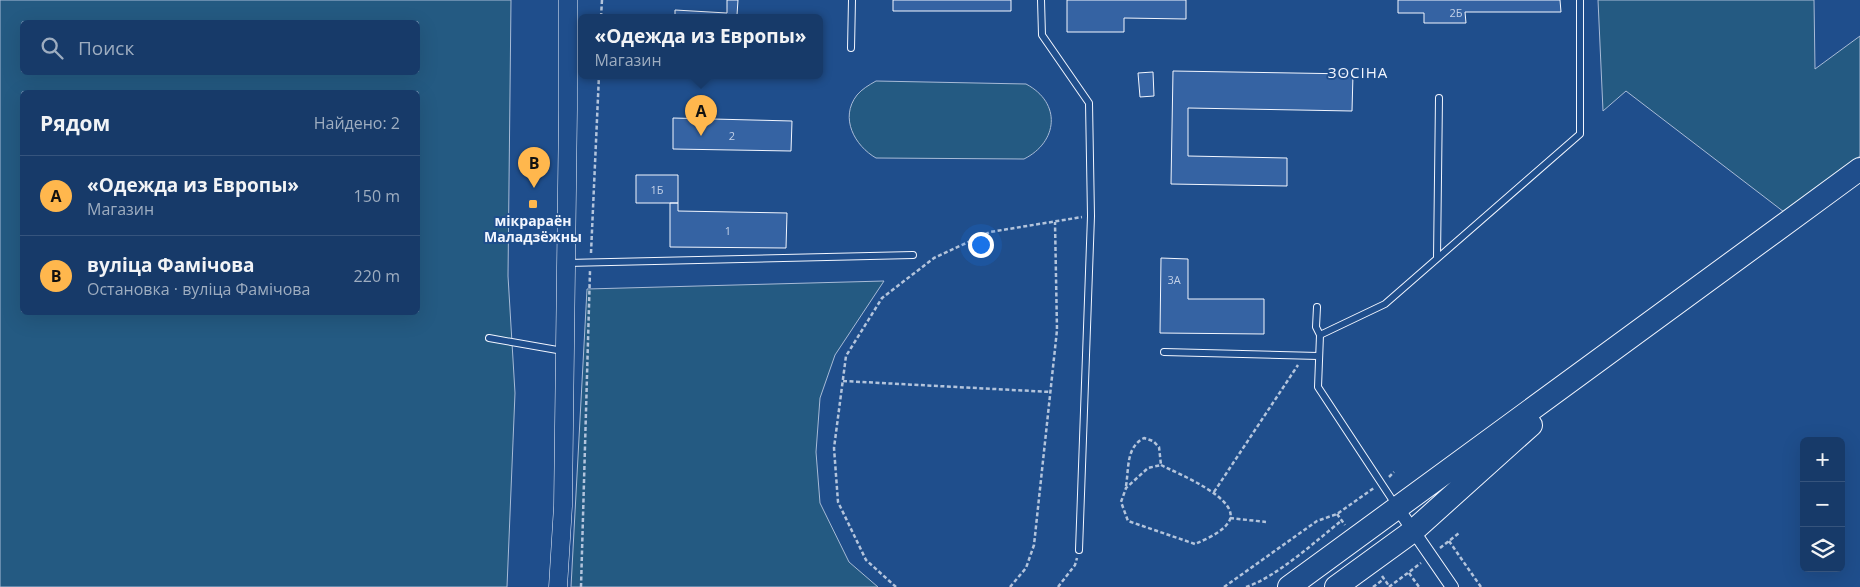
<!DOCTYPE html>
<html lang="ru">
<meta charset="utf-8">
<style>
:root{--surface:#173a69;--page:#20416f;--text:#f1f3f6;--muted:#9eadc0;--line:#36547d;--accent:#ffb74d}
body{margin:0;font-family:"Open Sans",sans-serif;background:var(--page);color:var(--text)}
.controls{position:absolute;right:15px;bottom:15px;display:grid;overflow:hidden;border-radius:8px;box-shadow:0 5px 20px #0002}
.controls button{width:45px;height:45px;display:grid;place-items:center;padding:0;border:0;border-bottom:1px solid var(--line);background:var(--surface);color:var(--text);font:25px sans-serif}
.you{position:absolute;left:980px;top:244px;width:18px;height:18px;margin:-12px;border:4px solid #fff;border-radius:50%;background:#1a73e8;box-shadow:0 0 0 8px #1a73e833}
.badge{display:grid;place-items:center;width:32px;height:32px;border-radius:50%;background:var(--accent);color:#111;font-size:16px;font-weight:700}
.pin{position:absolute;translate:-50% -41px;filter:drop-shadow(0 1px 2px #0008)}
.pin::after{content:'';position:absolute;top:26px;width:18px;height:15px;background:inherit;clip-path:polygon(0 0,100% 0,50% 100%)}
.popup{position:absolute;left:578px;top:14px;width:245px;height:65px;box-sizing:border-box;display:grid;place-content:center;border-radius:8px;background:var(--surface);filter:drop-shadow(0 1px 4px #0005);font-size:16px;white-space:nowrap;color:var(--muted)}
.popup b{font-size:19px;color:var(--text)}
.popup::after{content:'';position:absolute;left:50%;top:100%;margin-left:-10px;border:10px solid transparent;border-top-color:var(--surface)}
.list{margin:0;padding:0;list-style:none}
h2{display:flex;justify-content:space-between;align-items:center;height:65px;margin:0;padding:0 20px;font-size:21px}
h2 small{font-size:16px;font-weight:400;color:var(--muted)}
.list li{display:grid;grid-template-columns:32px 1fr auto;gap:15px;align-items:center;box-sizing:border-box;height:80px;padding:0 20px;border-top:1px solid var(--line)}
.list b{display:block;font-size:19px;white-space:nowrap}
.list p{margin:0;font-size:16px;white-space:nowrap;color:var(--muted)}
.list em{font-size:16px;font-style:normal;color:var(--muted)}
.icon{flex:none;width:28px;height:28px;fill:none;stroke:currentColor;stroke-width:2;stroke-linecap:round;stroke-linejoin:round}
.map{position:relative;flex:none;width:1860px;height:587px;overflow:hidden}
.search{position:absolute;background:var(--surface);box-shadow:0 5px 20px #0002;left:20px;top:20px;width:400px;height:55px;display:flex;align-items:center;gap:12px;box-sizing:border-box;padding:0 18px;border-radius:8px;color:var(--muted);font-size:19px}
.panel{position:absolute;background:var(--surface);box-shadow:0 5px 20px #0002;left:20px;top:90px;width:400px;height:225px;border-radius:8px}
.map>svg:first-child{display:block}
</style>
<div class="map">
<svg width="1860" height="587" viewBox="0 0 1860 587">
<rect width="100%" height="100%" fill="#1f4e8c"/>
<path fill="#245a82" stroke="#a8bbd7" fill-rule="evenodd" d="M0,0H511L508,276L515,393L507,587H0ZM22,22H418V72H22ZM22,92H418V312H22Z
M1598,0H1814L1815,69L1860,36V156L1784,212L1626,91L1603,111Z
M876,81L1026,84C1062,103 1058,142 1024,159L876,158C855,146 839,118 857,95C862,89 869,85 876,81Z
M884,281L835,355L820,398L816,452L820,503L849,562L878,587H571L587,289Z"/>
<path fill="#3563a3" stroke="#f2f6ff" d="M727,0H738L737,15L770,17H675V10L727,13Z
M893,0H1011V11H893Z
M1067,0H1186V19L1124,18V32H1067Z
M1398,0H1560L1561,12H1465L1466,23H1424V13H1398Z
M1173,71L1353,74L1352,111L1188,108V156L1287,158V186L1171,184Z
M1153,72L1154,96L1140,97L1138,73Z
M673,118L792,121L791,151L673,149Z
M636,175H678V203H636Z
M670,203H678V211L787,213L786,248L670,247Z
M1161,258L1188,259V299H1264V334L1160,333Z"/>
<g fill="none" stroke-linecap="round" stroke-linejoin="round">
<g stroke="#f2f6ff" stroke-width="8">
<path id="lane" d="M1041,0L1042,35L1089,103L1091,216L1079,550
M851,48L852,0
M1437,258L1439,98
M567,263L913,255
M1317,307L1316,327L1320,335L1318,387L1395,504
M1320,335L1385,304L1580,134V0
M489,338L563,351
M1164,352L1318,356"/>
</g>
<g stroke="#f2f6ff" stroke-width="14">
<path id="street" d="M1397,507L1452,587"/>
</g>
<g stroke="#f2f6ff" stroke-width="19">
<path id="secondary" d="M558,587L563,506L568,109V0"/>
</g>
<g stroke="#f2f6ff" stroke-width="24">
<path id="highway" d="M1289,587L1860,169
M1336,587L1413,531L1531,425"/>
</g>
<path stroke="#b3c4dc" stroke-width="2.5" stroke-dasharray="4 2.5" stroke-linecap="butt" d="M601,17L602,0
M591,253L599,75
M843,381L1051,392
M1161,465C1176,473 1245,500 1228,523C1221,533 1206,539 1195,544L1128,521L1121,502L1126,488L1148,468Z
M1389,477L1394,472
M1126,486C1129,468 1126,447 1144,438L1153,441L1159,447L1161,465
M1214,492L1298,365
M1337,514L1345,525
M1230,518L1266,522
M1449,541L1481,587
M1440,548L1459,533
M1409,573L1419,587
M1382,576L1389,586
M581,587L590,271
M896,587L866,560L838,502L834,448L846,356L882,298L934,258L990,232L1082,217
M1010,587L1026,568L1034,545L1057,330L1055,222
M1058,587L1075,565L1077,558
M1224,587L1317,521L1337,514L1374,488
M1246,587C1275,578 1316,541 1341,521
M1373,587L1384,579
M1389,587L1421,563"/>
<use href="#lane" stroke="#1f4e8c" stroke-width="6"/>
<use href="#street" stroke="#1f4e8c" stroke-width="12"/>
<use href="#secondary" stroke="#1f4e8c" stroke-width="18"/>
<use href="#highway" stroke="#1f4e8c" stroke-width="22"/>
</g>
<rect fill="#ffb74d" stroke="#1f4e8c" stroke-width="2" x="528" y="199" width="10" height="10" rx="2.5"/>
<g text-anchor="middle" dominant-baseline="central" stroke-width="4" stroke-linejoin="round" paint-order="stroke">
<g font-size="11" fill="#c3d1e8">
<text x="1456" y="12">2Б</text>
<text x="732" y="135">2</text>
<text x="657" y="189">1Б</text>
<text x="728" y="230">1</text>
<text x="1174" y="279">3А</text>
</g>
<g font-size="14" font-weight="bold" fill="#f2f6ff" stroke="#1f4e8c">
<text x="533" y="220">мікрараён<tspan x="533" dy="16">Маладзёжны</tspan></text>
</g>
<g font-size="15" letter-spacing="1" fill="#f2f6ff" stroke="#1f4e8c">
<text x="1358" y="72">ЗОСІНА</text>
</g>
</g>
</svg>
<div class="controls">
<button>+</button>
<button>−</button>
<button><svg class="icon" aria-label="layers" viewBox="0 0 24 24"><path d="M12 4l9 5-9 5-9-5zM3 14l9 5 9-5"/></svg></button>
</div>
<div class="you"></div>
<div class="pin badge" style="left:701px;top:136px">A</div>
<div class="popup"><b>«Одежда из Европы»</b>Магазин</div>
<div class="pin badge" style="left:534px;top:188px">B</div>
<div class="search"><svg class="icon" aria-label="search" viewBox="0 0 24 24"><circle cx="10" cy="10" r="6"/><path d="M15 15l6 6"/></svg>Поиск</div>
<section class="panel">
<h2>Рядом<small>Найдено: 2</small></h2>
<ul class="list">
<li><span class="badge">A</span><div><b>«Одежда из Европы»</b><p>Магазин</p></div><em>150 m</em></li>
<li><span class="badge">B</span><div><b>вуліца Фамічова</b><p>Остановка · вуліца Фамічова</p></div><em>220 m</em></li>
</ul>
</section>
</div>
